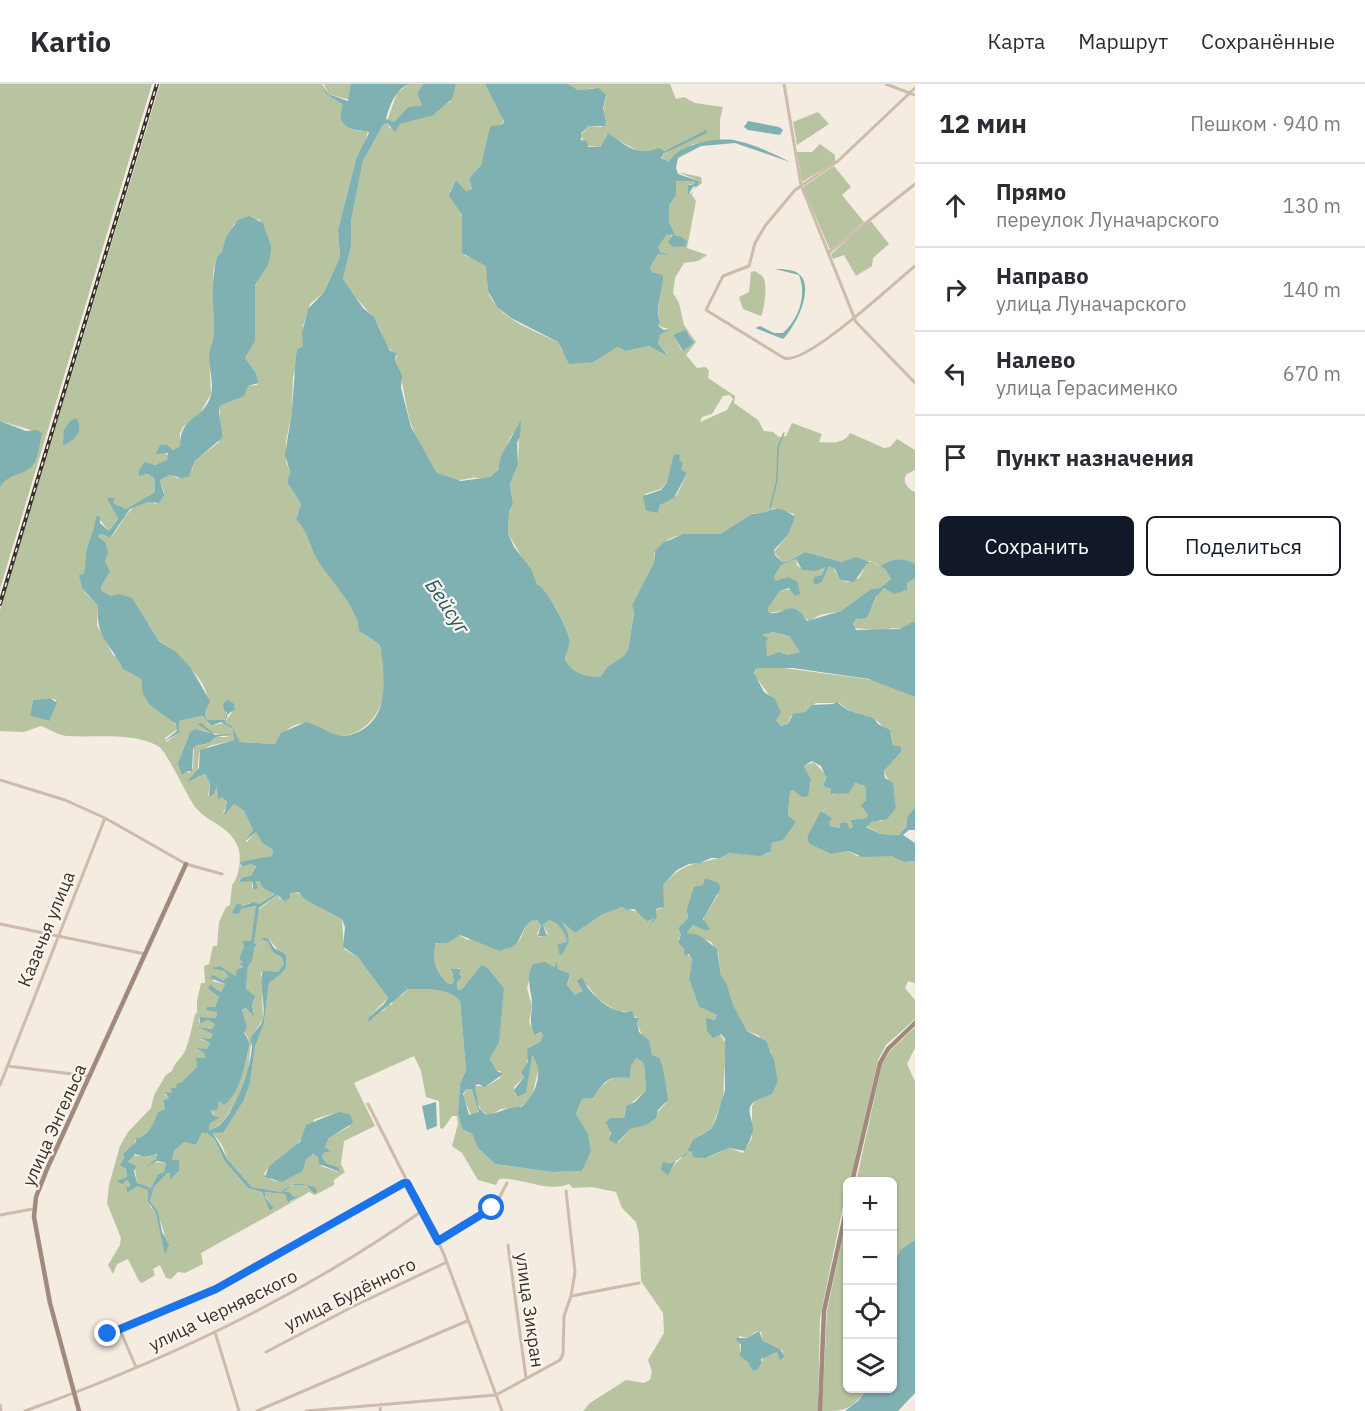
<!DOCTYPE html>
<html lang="ru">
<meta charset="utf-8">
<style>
:root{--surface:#fff;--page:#f7f7f7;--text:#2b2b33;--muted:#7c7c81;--line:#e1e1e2;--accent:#111827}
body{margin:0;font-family:"IBM Plex Sans",sans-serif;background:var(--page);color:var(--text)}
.controls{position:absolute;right:18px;bottom:18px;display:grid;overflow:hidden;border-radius:9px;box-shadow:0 2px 4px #0004}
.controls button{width:54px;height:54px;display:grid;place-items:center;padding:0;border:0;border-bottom:2px solid var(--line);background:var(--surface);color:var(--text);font:30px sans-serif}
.stop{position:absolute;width:18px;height:18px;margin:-14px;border:4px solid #1a73e8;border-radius:50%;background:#fff}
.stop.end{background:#1a73e8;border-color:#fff;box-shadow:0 2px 6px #0008}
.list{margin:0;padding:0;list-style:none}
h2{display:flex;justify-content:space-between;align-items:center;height:78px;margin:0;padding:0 24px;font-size:26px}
h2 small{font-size:20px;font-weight:400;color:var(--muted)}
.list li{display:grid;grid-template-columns:39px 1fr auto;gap:18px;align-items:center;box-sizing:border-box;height:84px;padding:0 24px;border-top:2px solid var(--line)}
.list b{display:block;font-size:22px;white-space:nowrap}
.list p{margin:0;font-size:20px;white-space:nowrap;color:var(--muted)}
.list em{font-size:20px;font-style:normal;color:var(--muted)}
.actions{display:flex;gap:12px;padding:18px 24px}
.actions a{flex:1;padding:14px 0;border:2px solid var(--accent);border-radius:9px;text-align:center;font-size:21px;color:var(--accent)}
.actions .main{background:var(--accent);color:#fff}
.icon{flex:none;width:33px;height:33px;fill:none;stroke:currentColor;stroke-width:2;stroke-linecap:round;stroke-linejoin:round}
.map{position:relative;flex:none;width:915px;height:1327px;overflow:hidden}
header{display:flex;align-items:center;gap:36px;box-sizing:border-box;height:84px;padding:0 30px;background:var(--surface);border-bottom:2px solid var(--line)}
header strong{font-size:28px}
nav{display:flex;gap:33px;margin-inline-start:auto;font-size:21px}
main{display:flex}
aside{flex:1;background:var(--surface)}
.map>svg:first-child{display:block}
</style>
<header>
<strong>Kartio</strong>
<nav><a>Карта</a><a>Маршрут</a><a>Сохранённые</a></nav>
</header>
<main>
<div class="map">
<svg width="915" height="1327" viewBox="0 0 915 1327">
<rect width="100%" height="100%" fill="#f4ebe1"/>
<path fill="#b8c4a0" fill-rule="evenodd" d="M0,0H152L0,505V404C7,389 23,389 34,380L31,346L0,337Z
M160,0H322L326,10L342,20C344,39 343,48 368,47L365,59L356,75L338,146L340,173L324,208L310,220L303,242V262L293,293L292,327L286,358V378L290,388L287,398L301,420L296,436L310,453L312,463L356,531L360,547C365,552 378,557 380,564C393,593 385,639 351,650C322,660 306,615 275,660L240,658L233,643L225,638L232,628L226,627L227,635L212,638L207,636L205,630C220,605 178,570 160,557C157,555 156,552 154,549C147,536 138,527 131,514L112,512L102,507L101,503L109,490L105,477V458L98,452L102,450L110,454C123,442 131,409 156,420L164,408L160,396L170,391L178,394L192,386L195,377L219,358L220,322L237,315L248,302L257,301L256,289L245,274L255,256L254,204L261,189L267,150L259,135L234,140L222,169L217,173L213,188L214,255L209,272L211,310L200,329L183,343L180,349V362L173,366L163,359L165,369L169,372C165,380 158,382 150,380L143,391L151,390L154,393L155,408L126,425L113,419V414L111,421L118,435L109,447L100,436H96V445L86,474L87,482L80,496L84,507L98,522L97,541L113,571L118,573L127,587L141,595C143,604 144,610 149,618C156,629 172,631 178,645L165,654L166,658L179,649V637L204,632L210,642L224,639L234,646V656L209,662L199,669L197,694L205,690L210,699L208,712L213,711L215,703H219L227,720L223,729L234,720L244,727L253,746L245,757L247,758L256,747L262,759L273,766L272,772L239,781L242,783L251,780L256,781L251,793L241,794L239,797H252V805L255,797H259L264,805L275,810L259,820C249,816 239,823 233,829H240V825L257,822L251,857L241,858L244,862L239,875L243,878L240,880L242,884L236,892L220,882L217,884L229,890V894L223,896L216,893L212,897L225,900L221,908L213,902L219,913L215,923H207L217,928L216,934L200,933L199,938L208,936L215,940L212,945L198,943L211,947L213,950L210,955H200L210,959L207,966L196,965L204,969L205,974H197V983L172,1009L164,1010L169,1014L163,1016L165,1025L158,1028C156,1039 148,1052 136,1054L135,1060L123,1070L127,1093L119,1097L122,1099L127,1096L130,1100V1103L126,1104L127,1109L138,1102L144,1103L137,1099L135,1085L128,1079L133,1071L147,1073L155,1070L157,1073L153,1078L166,1079L164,1088L158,1090L151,1104L145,1103L149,1107L150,1122L156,1130L165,1167C168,1149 158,1132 150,1117L154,1103L166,1089H170V1096L179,1087L178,1077L172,1076L174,1067L184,1058L196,1061L202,1049H207L215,1056L225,1078L248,1104L262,1108L271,1127L274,1124L265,1112V1108L285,1110L290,1118L301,1112L294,1113L288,1108H284C293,1097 301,1103 312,1103C297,1099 293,1098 281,1108L252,1103L228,1076L222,1061L213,1049L214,1047L224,1048L244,1016L250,999L255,963L264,939L269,899C278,888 284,894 287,877L268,854L260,856L257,861L254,859L257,827L277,811L280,815L294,807L342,835L344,865L358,873L388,914L369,933L384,926L388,920L391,921L395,914L402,911L408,905C425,906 448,902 460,917L466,986L460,1000L458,1029L462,1045L472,1050L478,1064L495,1080L552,1088L582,1087L591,1066L586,1047L576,1030L582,1015L593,1014C604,999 610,990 630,994L631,982L636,974L644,979L646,1006L625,1025L624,1034H612L610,1051L618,1059L630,1045L654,1035C657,1028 661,1025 665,1020C670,1013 663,982 660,974L652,971C649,953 641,955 637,938L638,934L624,927L620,929L598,915L587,901L577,897L584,906L579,912L575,911L567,901L570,891L558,885L557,877L554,883L542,879L533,881L527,904L532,922L529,938L536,951L541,948L543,951L540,958C524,970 531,967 526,985L521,989L524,993L514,1003L516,1013L526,1009L530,974L534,973L539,984L531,1015L520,1023L501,1025L491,1031C477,1029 477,1015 475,1002H487L500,994L501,987H497L490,975L497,961L504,904L487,883L481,881L462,905L458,906L457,898L462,893L458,890L460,884L451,887L454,897L452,900L447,899C437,888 425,872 438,858L447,859L459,851L468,856L472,854L505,865C511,862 518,860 521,854C525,845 525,836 537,836L541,841L537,850L539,853L548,850L543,841L549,836C559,839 567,847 567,858L564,860L559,859V867L563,866L569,857C568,850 561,844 562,838L575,849L603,830L620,823L655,833L651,843L657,833L656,826L662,824L663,801C687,776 693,782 722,773C726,772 727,770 731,769C745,768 753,774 769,769L772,759L783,756L795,737L788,731L790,708L793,706L807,712L811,699L804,682L814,678L826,691L823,702L831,705L833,711L855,699L865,702L866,716L862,724L868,731L866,734L850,736L853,742L850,745L847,738L840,739V744L830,742L823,727L807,753L809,760L831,770L849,767L857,772H891L904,778L915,777V899L908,897L905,904L915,916V935L886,961L878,976L850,1097L848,1098L820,1234L818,1327H583L590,1319L626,1296L644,1299L650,1296L652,1288L648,1276L664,1249L663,1229L641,1197L639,1151L636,1138L622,1124L616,1108L592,1103L573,1104L569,1100C546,1109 522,1093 499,1095L496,1101L478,1096L462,1069L452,1062L458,1040L457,1032H452L443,1045L440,1044L439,1017L426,1013L421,987L414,972L354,999L375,1042L344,1057L341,1080L345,1088L334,1096V1101L315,1111L309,1108C273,1130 238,1148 201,1169L203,1180L185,1189L178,1188L171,1195L166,1194L160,1181L153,1185L155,1191L142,1199L139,1197L128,1175L117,1180L113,1190L108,1181L120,1161L121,1154L107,1119L109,1101L120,1062L128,1048L151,1024L154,1011L166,991L172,987C174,979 181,975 185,967C190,955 192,942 195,930L197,929V917L201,899H205L204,882L209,880L213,862H217L219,838L226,823L230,821L232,801C239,794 242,773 238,763C230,742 210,740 196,724C186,711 167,667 158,662C131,648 96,654 67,652C57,651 50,645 41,642L24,648L0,647V526ZM50,614L56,616L48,637L30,632L33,616ZM195,645L230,653H216L209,659L194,663L193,684L189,689L179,677L188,652ZM708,797L718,811L704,833V845L693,841L687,849L711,858L718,868L721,893L726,898L732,920L747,947L758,951L771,967L778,998L772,1010L756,1016L752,1022V1054L743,1069L729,1064C711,1071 706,1079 690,1066C683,1074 676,1077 670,1087L666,1078L672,1079L686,1070L702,1050L711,1045L723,1015L726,960L711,935L715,936L717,931L699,923L689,895L692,876L678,856L681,851L678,844L688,834C686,816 696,805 708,797ZM338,1028L350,1042L329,1054L325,1063L330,1067L324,1069L322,1073L326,1079L338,1083V1088L321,1082L318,1073L313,1070L306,1076L303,1087C290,1093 276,1104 264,1090L269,1082L297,1061L315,1035ZM757,1247L761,1248L763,1257L782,1266L785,1274L780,1277L777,1268C764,1269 762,1275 757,1286L740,1268L739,1252L747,1254Z
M324,0H351L350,16L328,10Z
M409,0H423L417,10L422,21L408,23L394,38L387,37L397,9Z
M456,0H485L504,33L502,41L489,46L481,81L469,94L472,105L466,107L456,96L450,108L462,132L465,172L478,175L486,182C490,191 486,200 489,210C499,235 535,247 558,258L562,267L594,278L616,263L626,267L649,262L668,271L658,259L660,251L669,245L658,242L660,238C655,223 663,208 663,191L652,188L650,184L658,170L670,172L660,168L657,163L667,150H671L672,154L686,162L687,157L682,153L675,151L669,138V122L676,111V97H695V100H689L690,111L699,97L678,88L701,93L702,99L693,106L692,111L696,117L687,164L707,171L698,177L684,179L675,194L673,209L679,219L684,241L696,258L686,271L697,284L706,283L709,287L708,294L735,312L734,319L758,336L764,347L773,348L779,353L786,352L792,339L822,350L819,358C831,359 844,360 850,349L884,364L890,363L897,355L915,366V386L907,390C901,397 908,405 915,408V480C901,472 893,475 880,482L870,477L842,478L805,468L789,477L782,478L774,468L788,451L794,430L774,424L758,431L754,429L720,450L677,452L669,455L654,469V478L632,521L634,529L628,566L625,572L607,583L600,593C587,594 572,589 565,577C566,568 570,561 569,553C567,542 546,503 537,500L508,449L509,427L513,420L510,400L518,381L519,345C503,352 506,385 491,392C485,396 479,393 472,394C454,397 456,398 437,389C429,373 417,358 411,340C404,319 404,295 395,277L397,272C383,262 383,245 373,233C362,220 351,209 343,195L351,163V137L363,77L383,41L387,39L390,44L396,46L400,40L432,32L440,23L450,18ZM688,248L694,259L682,267L673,251ZM730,311L733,315L727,326L700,338L702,333L712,330L723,312ZM679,376L681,385L687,389L677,411L660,421L658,429L646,427L645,410L661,405L671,392L673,379Z
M568,0H670L676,15L684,13L695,19L723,23L720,36V57L693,60L667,79L661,72L704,46L677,63L665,67L661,65L640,68L607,50L600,63L587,62L580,51L589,42L602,43L606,35L603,28L606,13L595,4L578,6Z
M818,28L829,40L797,61L793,38Z
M820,60L835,71V78L802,98L797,68H812Z
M834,82L851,103L842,111L864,138L830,166L803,103Z
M870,136L889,160L873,174L872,182L856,192L844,171L833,175L831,170Z
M755,187C757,189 761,190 763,193C768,200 764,227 761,232L743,225L739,213L749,208L751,188Z
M796,475L797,481C806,490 814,485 825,483L822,491L815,495L816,501L822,498L829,482L833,483L840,496L848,498L859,494L867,480L871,478L885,485L891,495L880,504L871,505L841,527L820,531L809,537L794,525L769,529L768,524L780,507L792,505L793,510L799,505L798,498L776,497L774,493L781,481Z
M912,494H915V537L903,545L892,544L885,547L854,544L853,537C881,526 869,512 887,503L891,508L907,506V499Z
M773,548L789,552L800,568L787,571L779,568L766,572L762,551Z
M776,583L874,596L915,613V723L907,733L906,743L899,751L880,750L866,742L874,737H881L896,724L894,709L884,687L902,667L899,662H893L891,650L874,634L847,626L840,619H816L805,628L791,632L788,640L781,642L776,636L780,626C771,615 764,603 754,591L757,584Z
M264,856L268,858L278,872L282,874L284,880L278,888L263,886L261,889L263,935L252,952L248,984L237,1017L223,1037L214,1045L209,1046L210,1038L217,1035L211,1026L219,1017L224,1021C237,1012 252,969 248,954C247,951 244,949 244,946L247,942L242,926L246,924L254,929L252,921L254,915L246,905L248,881L254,864Z
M915,943V964L907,980L915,998V1156L899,1169L893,1177L892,1098H856L882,980L890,967Z
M466,1005H474L479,1029L471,1031L463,1013Z
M847,1133L848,1304L867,1305C851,1325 848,1327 822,1327L827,1227Z"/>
<path fill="#7fb0b2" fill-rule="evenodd" d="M322,0L328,10L348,17L351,0H409C395,6 390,21 386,35L394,38L408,23L422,21L417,10L423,0H456L452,15L432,32L400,40L395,48L387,39L383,41L363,77L351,137V163L343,195L363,224L374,233L390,267L396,269L395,277L402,291L401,304L411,343L437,389L461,397L490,393L498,386L501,372L521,336L520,352L517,359L518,381L510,400L513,420L509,427L508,449L514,463L531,485L537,500C546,503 565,540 568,550C572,562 566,567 565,576C572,589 587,594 600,593L607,583L624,572L628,566L634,529L632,521L654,478L655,467L663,459L683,450H720L752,430C771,431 772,416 795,433L788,451L774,466L775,471L782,478L789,477L805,468L842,478L856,473L880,482C893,475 901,472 915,480V494L907,499V506L894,510L884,504L876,513L867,534L856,535L853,540L856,546L900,545L915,537V613L869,595L793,584H757L754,589L764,608L775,615L781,628L776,636L781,642L788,640L793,630L805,628L812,621L833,620L837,618L847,626L874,634L878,640L890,646L893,662H900L902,667L884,687L885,694L893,699L896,724L887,735L872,738L866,743L880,750L899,751L906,743L907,733L915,723V746H909L903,751L915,759V777L904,778L891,772L862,773L849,767L831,770L809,760L807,753L821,727L832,734L829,738L830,742L840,744V739L847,738L850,745L853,742L850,736L866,734L868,731L861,722L866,716L865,702L855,699L849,709L831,710V705L823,702L826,693L821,682L812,677L804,682L811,696L808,712L802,713L793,706L790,708L788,731L796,738L783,756L772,759L770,768L760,772L730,769L720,774H711L700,779L689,780L677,786L663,801L664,823L656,825L657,833L649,845L654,834L647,837L634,825L626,826L622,823L603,830L575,849L562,838L568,850L569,857L562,871L559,869L558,860L567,858C566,848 559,839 549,836L543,841L547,852H538L541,841L537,836C521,836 524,857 512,863C509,864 504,865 500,867L460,851L447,859H436C431,876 435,886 447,899L452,900L454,897L451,885H461L459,890L462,893L457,898L458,906L462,905L481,881L487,883L504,904L499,958L490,975L497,987L503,990L485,1003L478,1000L475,1002L479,1024L485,1030C496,1032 505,1022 521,1023C534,1014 546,987 532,972L526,1009L517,1013L514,1006L524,993L521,989L528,978L527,965L540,958L543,951L541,948L535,951C529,939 531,935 532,923C533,908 524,895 533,880L545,878L554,883L557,877L558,885L570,890L567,901L575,911L583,907L577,897L582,893C588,910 616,934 632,927L635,934H639L637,938L639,948L649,956L652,971L660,974C665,989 666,1001 668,1016L658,1026L656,1034L646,1041L630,1045L616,1060L609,1056L611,1049L606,1038L610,1034H624L626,1022L635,1018L646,1006L644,979L636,974L631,982L630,994C606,992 606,996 593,1014L582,1015L576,1030L588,1050L591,1067L582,1087L552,1088L495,1080L478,1064L472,1050L462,1045L458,1029L460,1000L466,986L460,917C447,902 425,906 408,905L368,938L369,933L384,920L388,914L358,873L343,863L345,843L342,835L306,816L298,808L290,809V814L285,817L277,811L259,824L254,859L257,861L262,854H268L274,864L285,870C291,888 279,890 269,899L264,939L255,963L250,999L244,1016L224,1048L213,1049L228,1076L252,1103L281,1108C297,1096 297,1100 315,1103L317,1108L314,1109L307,1102L292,1101L284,1108H289L294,1113L301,1112L288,1118L285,1110L265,1108V1113L274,1124L270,1127L262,1108L248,1104L225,1078L215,1056L207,1049H202L196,1061L184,1058L174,1067L172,1076H179V1087L170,1096V1089H167L154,1103L150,1117L158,1128L162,1148L169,1161L165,1170L156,1130L148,1117V1106L138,1102L127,1109L126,1103H130V1100L127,1096L122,1100L117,1097L127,1093L126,1085L120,1081L124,1074L123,1070L136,1058V1054C150,1052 154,1038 158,1028L165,1025L163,1016L169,1014L164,1008L172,1009L171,1004H176L177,999H181L197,983L196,974H205L204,969L195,964L207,965L210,959L200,954L210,955L213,950L198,943L212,945L215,940L208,936L200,939V933L216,934L217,928L206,926L207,923H215L219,913L208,904L211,901L221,908L225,900L210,894L213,891L223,896L229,892L224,887L211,884L220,882L236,892V886L243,883L239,880L243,878L239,875L244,862L241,857H251L256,822L241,825L239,830L232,829L237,819L242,822L254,818L259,820L275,810L264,805L259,797H255L258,804L254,806L252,797L239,798L241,794L251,792L256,782L251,780L242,783L240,778L272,772L273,766L262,759L256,748L244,758L253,746L244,727L234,720L224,731L227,718L222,713L218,716L217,702L213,711L209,713L210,699L205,690L187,698L199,684L200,666L234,656L233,645L221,638L211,642L203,632L179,637V649L163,658L177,647L176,640L150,621L143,610L141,595L123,585C111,559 96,557 98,522L82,504L79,491L83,490C87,482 85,479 86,471C87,459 95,447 96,432L100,433V439L109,447L118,435L107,414H114L113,419L126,425L155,408L154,393L147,390L139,392V386L145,378L155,381L167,376L168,369L156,370L160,361L166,360L173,366L180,362C180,330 204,337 211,311C214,299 209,285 209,274C209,266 213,259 214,251C214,224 210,199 217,173L222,168L226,153L238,136L249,132L263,139L271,162V168L268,181L255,201V257L245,274L256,289L258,299L248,302L244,312L220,322C217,332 223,343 222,354L195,377L189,392L182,394L170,391L160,396L164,411L159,419L147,418L130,425L110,454L102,450L98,452L105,458L108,468L105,477L110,488L101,503L102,507L112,512L119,510L132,514L159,557L176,568L191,584L210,617L205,630L207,636H225L227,628L224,627L223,620L228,616L234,620L235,625L228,630L225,638L233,643L240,658L275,660L281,649L306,638C320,641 334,655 350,651C388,640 385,603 382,573C381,569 382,564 378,560C373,555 365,551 359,547C360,526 328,494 317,475C309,460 309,449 296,436L301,420L287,398L290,388L285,371L292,327L296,271L298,265L303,262L302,249L308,225L324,208L340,173L338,146L356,75L369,49L368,47C359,47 345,46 341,35C340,31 343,25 342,20L326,10ZM796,475L802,486L816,487L825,483L822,491L814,493L813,498L816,501L822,498L829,482L835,485L840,496L854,498L867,480L871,478L885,485L891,495L880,504L871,505L841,527L807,537C791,512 785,532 769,529L768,524L780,507L789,504L795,512L800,510L798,498L788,493L776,497L774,493L781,481ZM773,548L789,552L800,568L787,571L779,568L767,572L766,558L768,554L762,551ZM263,856L268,858L273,868L282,874L284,880L278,888L263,886C258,902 266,917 263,935C261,943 254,947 251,954C250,959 252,959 252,963C251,982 232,1044 209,1046L210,1039L219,1034L213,1031L211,1026H217L219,1017L224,1021C240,1010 246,978 249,962C250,957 246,952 244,949L247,942L242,926L246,924L254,932L252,921L255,912L246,905L248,882L252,877L254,864ZM466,1005H472L479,1028L469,1031L463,1010ZM135,1070L145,1073L157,1070L156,1075L146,1083L157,1077L166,1079L164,1088L158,1090L151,1104L137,1099L134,1087L136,1082L128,1078Z
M485,0H568L578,6L599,4L606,11L603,25L606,37L605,42H589L581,49V56L587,57L588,63H600L608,49C627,61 634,73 659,64L665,67L706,46L707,49L663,70L661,74L669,78C678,60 719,52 738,57C756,61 774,70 790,78L735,59L701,62L678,74L676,84L678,90L699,97L698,101L693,103L688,111V101L695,100V97H676V111L669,122V138L675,151L682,153L687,157L686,162L673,163L668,158L673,151L667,150L658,163L660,168L671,172L658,170L650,184L652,188L663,191C664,207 654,223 660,238L658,242L664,246L670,245L660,251L658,259L668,272L649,262L626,267L617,263L594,278L569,280L558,258L511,234L497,223L488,207L486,182L462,169V131L449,111L456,96L466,107L472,105L469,94L481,81L489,46L492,42L502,41L504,37Z
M748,37L779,43L783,46L780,51L748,46L744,43Z
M775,185C781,185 793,185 799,190C816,204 794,245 783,255L755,244L760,242L774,249H783C799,234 807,212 799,191Z
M686,246L694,259L683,267L673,251Z
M76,334C85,346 74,358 63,361L64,346L70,337Z
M0,337L26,347L37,346L42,349C40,358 39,369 35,378C28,392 7,388 0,404Z
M674,370L680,371L679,376L683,379L681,385L687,389L674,414L660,421L658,429L646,427L643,412L661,406L667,398Z
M50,614L57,619L49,637L30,632L33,616Z
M201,639L215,651L233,650L216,653L209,659L196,662L193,665L192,687H186L182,691L178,679L190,648L195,645L211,649L197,640Z
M705,794L718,799L721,804L703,835L710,845L707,847L693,841L687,849L699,851L717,865L721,892L726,898L733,921L747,947L766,957L774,976L778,998L772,1010C767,1013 758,1014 754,1018C744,1025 754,1037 753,1046C751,1055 748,1059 745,1067L729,1064L705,1074L693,1073L692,1068L689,1067L685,1072L677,1075L668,1091L661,1086L663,1078L672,1079L686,1070L693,1056L711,1045L716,1035L725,1006V955L721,950L713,954L707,947L706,934L715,936L717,931L699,923L689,895L692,876L689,870L684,871V865L678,858L681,851L678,844L688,834L687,825L694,803L703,801Z
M436,1018L437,1042L427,1046L422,1022Z
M338,1028L350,1030L353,1039L329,1054L325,1063L331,1067L324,1069L322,1073L326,1079L338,1083L340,1088L319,1080L318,1073L313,1070L306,1076L303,1087L282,1098L265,1093L269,1082L300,1058L306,1041Z
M915,1156V1309L898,1327H845L858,1317L867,1305L892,1304L893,1177L902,1165Z
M759,1247L763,1257L780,1265L785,1273L780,1277L777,1268L761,1275V1280L757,1286L753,1287L748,1278L740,1272L741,1261L735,1254H747Z"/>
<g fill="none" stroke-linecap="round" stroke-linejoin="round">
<path stroke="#7fb0b2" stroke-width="1.5" d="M770,424L777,396L778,363L784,349"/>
<path stroke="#cdbbac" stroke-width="3" d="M784,0L801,101L856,238L915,299
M886,0L915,11
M915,4L838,77L795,106L765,142L755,159L749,182L723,192L706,226L784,274C806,282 894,199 915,182
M828,169L915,100
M0,696L65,716L105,734L186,780L222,790
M0,840L145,870
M7,982L89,992
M0,1001L105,734
M368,1020L443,1168L502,1327
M0,1131L33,1125
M438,1157L495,1122L507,1099
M508,1161L526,1294
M571,1212L639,1199
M104,1246L109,1250L228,1199L401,1099H407
M120,1246L136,1283
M215,1248L239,1327
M266,1268L354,1222L447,1178
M0,1321L1,1327
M25,1327C165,1277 300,1213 422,1127
M257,1327L467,1237
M306,1327L496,1311L560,1276L563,1270L564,1232L571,1212L575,1188L566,1107
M380,1327L381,1320"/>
<path stroke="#a18a7d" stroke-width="4.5" d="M852,1098L880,979L888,965L915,939
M79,1327L50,1219L34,1133L36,1113L47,1085L186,780
M820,1327L824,1227L848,1118"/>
<g stroke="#3b302b" stroke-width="4">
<path id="rail" d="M0,520L157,0"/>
</g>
<use href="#rail" stroke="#fbf5ee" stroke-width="1.5" stroke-dasharray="4.5" stroke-linecap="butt"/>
</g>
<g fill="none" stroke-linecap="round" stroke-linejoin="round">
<path stroke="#1a73e8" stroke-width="8" d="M108,1250L216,1205L404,1099H407L438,1157L492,1124"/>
</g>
<g text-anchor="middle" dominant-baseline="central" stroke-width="4.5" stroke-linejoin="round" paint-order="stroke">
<g font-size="18" fill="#3b302b" stroke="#fbf5ee">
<text transform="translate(46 845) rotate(-68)">Казачья улица</text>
<text transform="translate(54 1041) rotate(-66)">улица Энгельса</text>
<text transform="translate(350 1210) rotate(-26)">улица Будённого</text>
<text transform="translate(223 1226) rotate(-26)">улица Чернявского</text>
<text transform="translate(530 1226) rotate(82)">улица Зикран</text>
</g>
<g font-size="20" font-style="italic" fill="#1f5a5e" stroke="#fbf5ee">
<text transform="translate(448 522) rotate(56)">Бейсуг</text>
</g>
</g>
</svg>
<div class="controls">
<button>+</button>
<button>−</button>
<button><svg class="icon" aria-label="locate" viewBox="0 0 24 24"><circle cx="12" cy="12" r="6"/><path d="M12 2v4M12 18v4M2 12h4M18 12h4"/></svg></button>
<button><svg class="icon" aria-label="layers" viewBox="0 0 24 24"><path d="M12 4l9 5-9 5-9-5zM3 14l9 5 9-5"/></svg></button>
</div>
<div class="stop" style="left:492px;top:1124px"></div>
<div class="stop end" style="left:108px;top:1250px"></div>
</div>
<aside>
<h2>12 мин<small>Пешком · 940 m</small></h2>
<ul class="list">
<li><svg class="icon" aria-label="ahead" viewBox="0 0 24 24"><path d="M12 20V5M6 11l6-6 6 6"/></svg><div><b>Прямо</b><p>переулок Луначарского</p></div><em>130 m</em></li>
<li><svg class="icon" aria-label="right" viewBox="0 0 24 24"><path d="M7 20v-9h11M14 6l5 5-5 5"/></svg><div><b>Направо</b><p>улица Луначарского</p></div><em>140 m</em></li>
<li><svg class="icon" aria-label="left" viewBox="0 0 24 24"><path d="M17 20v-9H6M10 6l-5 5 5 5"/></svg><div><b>Налево</b><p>улица Герасименко</p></div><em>670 m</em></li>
<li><svg class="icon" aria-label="arrive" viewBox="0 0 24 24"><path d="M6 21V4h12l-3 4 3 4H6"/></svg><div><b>Пункт назначения</b></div></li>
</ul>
<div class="actions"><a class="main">Сохранить</a><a>Поделиться</a></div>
</aside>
</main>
